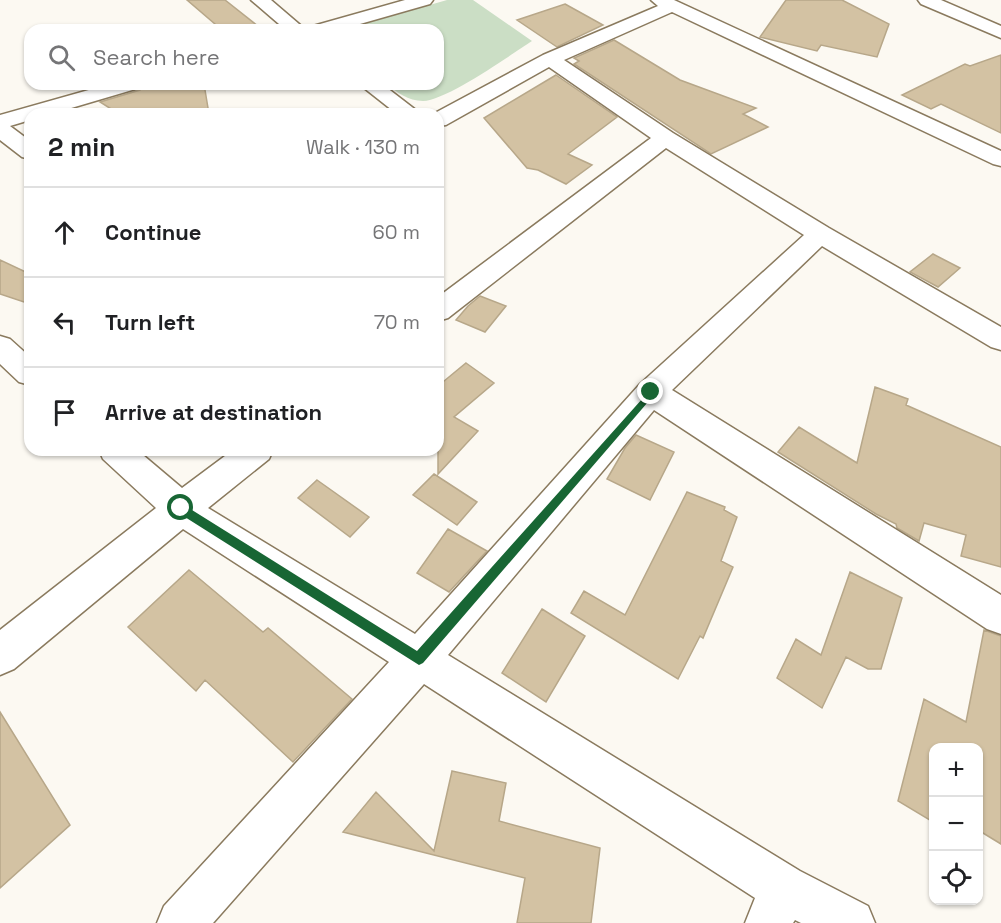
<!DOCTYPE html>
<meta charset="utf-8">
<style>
:root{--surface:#fff;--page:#f2f2f2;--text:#202124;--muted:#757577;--line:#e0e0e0}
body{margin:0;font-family:"Space Grotesk",sans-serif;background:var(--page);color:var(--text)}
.controls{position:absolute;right:18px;bottom:18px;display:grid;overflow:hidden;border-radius:12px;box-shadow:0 2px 4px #0004}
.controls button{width:54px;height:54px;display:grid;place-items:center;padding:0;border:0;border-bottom:2px solid var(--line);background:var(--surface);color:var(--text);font:30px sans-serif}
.stop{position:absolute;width:18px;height:18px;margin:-14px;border:4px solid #186634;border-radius:50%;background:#fff}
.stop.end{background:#186634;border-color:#fff;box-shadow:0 2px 6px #0008}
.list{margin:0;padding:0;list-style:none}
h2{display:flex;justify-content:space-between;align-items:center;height:78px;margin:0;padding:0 24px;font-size:26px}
h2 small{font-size:20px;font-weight:400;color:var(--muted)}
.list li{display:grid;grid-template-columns:39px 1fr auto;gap:18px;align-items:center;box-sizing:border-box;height:90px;padding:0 24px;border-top:2px solid var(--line)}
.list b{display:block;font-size:22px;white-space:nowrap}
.list em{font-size:20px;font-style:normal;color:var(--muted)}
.icon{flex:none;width:33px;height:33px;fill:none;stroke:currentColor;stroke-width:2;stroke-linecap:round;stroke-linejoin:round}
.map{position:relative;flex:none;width:1001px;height:923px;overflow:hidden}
.search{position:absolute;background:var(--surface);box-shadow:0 2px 4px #0004;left:24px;top:24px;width:420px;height:66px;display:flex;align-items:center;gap:15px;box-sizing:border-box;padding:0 21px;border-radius:18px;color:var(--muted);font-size:22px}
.panel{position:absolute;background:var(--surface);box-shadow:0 2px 4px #0004;left:24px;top:108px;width:420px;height:348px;border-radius:18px}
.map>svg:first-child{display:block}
</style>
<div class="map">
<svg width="1001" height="923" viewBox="0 0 1001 923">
<rect width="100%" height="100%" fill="#fcf9f2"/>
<path fill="#cbdec5" d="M447,0H473L532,41C509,56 447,100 423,101C408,101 397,92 386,84H438V30H343Z"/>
<path fill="#d3c2a3" stroke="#b7a789" stroke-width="1.5" d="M187,0H225L263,30H222Z
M786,0H842L889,24L877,57L821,45L817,51L760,37Z
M565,4L603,25L557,47L517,20Z
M614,40L680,80L756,108L743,114L768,127L711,154L574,64L579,61L574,58Z
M1001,55V133L941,104L931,109L902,95L965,64L970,66Z
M556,75L617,117L568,154L592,165L566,184L538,170L527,168L484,118Z
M144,84H204L209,114H119L100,102L140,90Z
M933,254L960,268L938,287L910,272Z
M0,260L30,274V304L0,294Z
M480,296L506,306L485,332L456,320L468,306Z
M466,363L494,383L454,417L478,431L438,474V386Z
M875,387L908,399L906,405L1001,447V567L961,556L966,535L924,523L919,541L897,528L896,524L876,514L778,452L799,427L857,463Z
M636,435L674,452L650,500L607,479L625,448Z
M434,474L477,502L457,525L413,495Z
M317,480L369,517L350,537L298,498Z
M687,492L725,507L724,510L737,517L721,561L733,567L703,638L700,636L678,679L571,613L584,591L625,615Z
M448,529L487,551L449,592L417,573Z
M189,570L263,632L268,628L352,699L293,762L205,680L196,691L128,627Z
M850,572L902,598L881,669H868L846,657L822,708L777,678L796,639L821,655Z
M542,609L585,636L546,702L502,673Z
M984,630L1001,636V844L978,830V747H933V822L898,801L924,699L966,722Z
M0,712L70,825L0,888Z
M452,771L506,783L499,821L600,848L591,923H517L525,878L343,832L376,792L434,851Z"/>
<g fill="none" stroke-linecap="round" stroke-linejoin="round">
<g stroke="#8a7a5e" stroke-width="3">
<path id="minor" d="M251,0H271L306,30H286Z
M405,0H433L430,4L339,30H310L313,26Z
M651,0H674L1001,151V166L993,164L672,12L564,60L673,133L829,228L1001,327V350L991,347L822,246L672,390L1001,595V634L987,629L654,410L448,655L800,871L868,906L875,923H801L795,920L793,923H745L755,898L424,684L213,923H157L164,906L389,662L183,529L14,669L0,675V630L156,508L103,459L99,450H137L182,488L233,450H273L269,459L208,508L415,634L640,384L804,235L666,148L448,318L438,321V297L651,138L549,67L446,125L438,126V114H433L543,55L658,6Z
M918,0H941L1001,26V38L921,4Z
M110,84H142L139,88L51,114H30V120L10,126L30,141V159L22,157L0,140V115Z
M359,84H382L421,114H397Z
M0,336L10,339L30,357V385L19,382L0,364Z"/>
</g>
<use href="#minor" fill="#fff" fill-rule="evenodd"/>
</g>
<path fill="#186634" d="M651,389L654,390V395L423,663L419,665L177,512L175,508L181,504L184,505L417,651Z"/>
</svg>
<div class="controls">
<button>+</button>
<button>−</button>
<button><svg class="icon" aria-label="locate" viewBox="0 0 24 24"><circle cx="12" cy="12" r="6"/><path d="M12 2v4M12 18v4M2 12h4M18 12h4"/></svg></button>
</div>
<div class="stop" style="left:181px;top:508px"></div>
<div class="stop end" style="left:651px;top:392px"></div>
<div class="search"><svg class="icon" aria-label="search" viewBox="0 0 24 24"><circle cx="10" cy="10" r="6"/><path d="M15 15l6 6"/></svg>Search here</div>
<section class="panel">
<h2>2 min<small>Walk · 130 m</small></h2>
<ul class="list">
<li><svg class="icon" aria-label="ahead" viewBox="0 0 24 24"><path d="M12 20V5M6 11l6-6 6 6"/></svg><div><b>Continue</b></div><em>60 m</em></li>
<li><svg class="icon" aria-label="left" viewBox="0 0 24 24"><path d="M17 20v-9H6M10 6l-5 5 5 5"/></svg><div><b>Turn left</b></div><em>70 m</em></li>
<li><svg class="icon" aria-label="arrive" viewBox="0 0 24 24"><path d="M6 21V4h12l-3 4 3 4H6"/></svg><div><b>Arrive at destination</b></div></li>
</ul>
</section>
</div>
